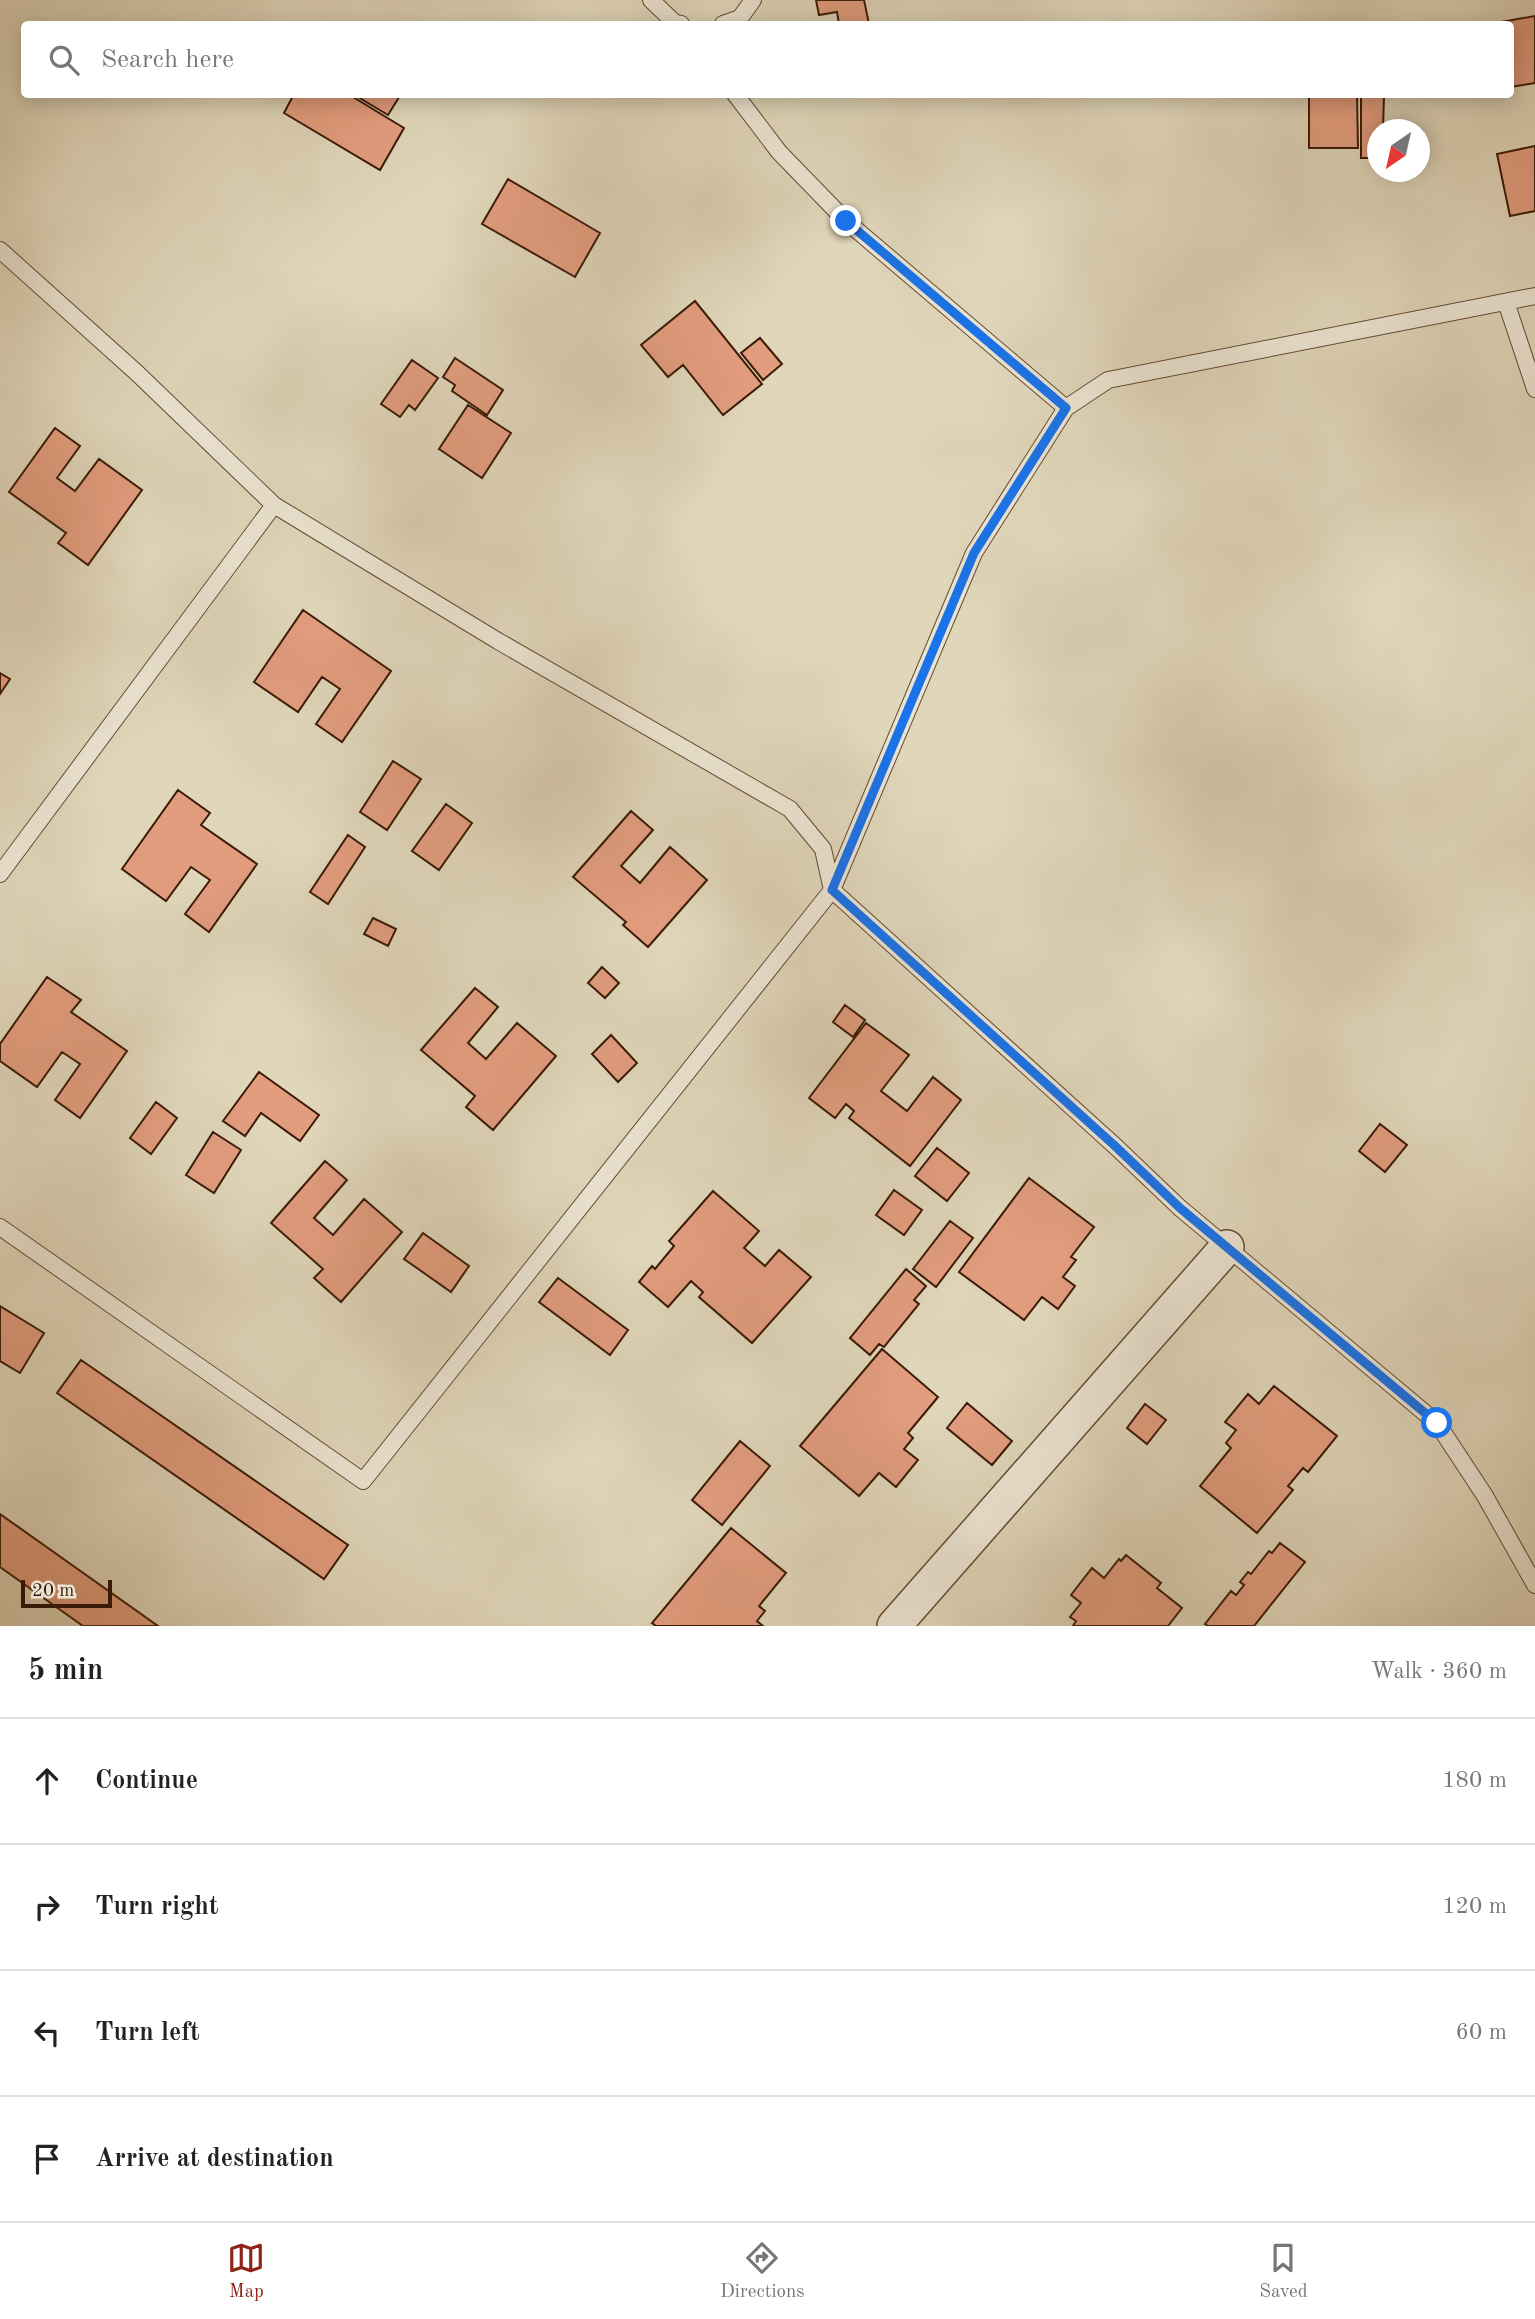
<!DOCTYPE html>
<meta charset="utf-8">
<style>
:root{--surface:#fff;--page:#f6f6f6;--text:#222;--muted:#767676;--line:#e0e0e0;--accent:#8f2418}
body{margin:0;font-family:"Old Standard TT",serif;background:var(--page);color:var(--text)}
.compass{position:absolute;left:1367px;top:119px;width:63px;height:63px;border-radius:50%;background:var(--surface);box-shadow:0 4px 18px #0003;rotate:214deg}
.scale{position:absolute;left:21px;bottom:18px;width:91px;box-sizing:border-box;padding-left:7px;border:4px solid #3b1b07;border-top:0;font-size:19px;line-height:24px;white-space:nowrap;color:#3b1b07;-webkit-text-stroke:5px #ebe4d2;paint-order:stroke}
.stop{position:absolute;width:21px;height:21px;margin:-16px;border:5px solid #1a73e8;border-radius:50%;background:#fff}
.stop.end{background:#1a73e8;border-color:#fff;box-shadow:0 2px 7px #0008}
.list{margin:0;padding:0;list-style:none}
h2{display:flex;justify-content:space-between;align-items:center;height:91px;margin:0;padding:0 28px;font-size:30px}
h2 small{font-size:23px;font-weight:400;color:var(--muted)}
.list li{display:grid;grid-template-columns:46px 1fr auto;gap:21px;align-items:center;box-sizing:border-box;height:126px;padding:0 28px;border-top:2px solid var(--line)}
.list b{display:block;font-size:26px;white-space:nowrap}
.list em{font-size:23px;font-style:normal;color:var(--muted)}
.icon{flex:none;width:38px;height:38px;fill:none;stroke:currentColor;stroke-width:2;stroke-linecap:round;stroke-linejoin:round}
.map{position:relative;flex:none;width:1535px;height:1626px;overflow:hidden}
.search{position:absolute;background:var(--surface);box-shadow:0 4px 18px #0003;left:21px;right:21px;top:21px;height:77px;display:flex;align-items:center;gap:18px;box-sizing:border-box;padding:0 24px;border-radius:7px;color:var(--muted);font-size:26px}
.sheet{height:595px;background:var(--surface)}
nav{display:flex;justify-content:space-around;align-items:center;box-sizing:border-box;height:98px;border-top:2px solid var(--line);background:var(--surface);font-size:19px;color:var(--muted)}
nav a{display:grid;justify-items:center;gap:4px}
nav .on{color:var(--accent)}
.map>svg:first-child{display:block}
</style>
<div class="map">
<svg width="1535" height="1626" viewBox="0 0 1535 1626">
<rect width="100%" height="100%" fill="#e0d6ba"/>
<filter id="stains"><feTurbulence type="fractalNoise" baseFrequency=".00286" numOctaves="4"/><feColorMatrix values="0 0 0 0 .2 0 0 0 0 .09 0 0 0 0 .02 0 0 0 .5 -.17"/></filter>
<radialGradient id="worn" r=".72"><stop offset=".6" stop-color="#630" stop-opacity="0"/><stop offset="1" stop-color="#630" stop-opacity=".3"/></radialGradient>
<path fill="#e29d7e" stroke="#3b1b07" stroke-width="2" d="M816,0H864L869,24H839L837,12L819,15Z
M1535,16V83L1510,87V24H1490Z
M294,94H348L404,128L380,170L284,113Z
M353,94H401L388,115Z
M1309,94H1357L1358,148H1309Z
M1361,94L1384,95L1383,130H1378V158H1361Z
M1535,146V211L1510,216L1497,154Z
M508,179L600,233L575,277L482,224Z
M695,301L762,384L723,415L683,365L668,377L641,345Z
M760,338L782,364L763,380L741,353Z
M455,358L503,390L487,415L452,391L455,385L443,377Z
M412,360L438,378L415,410L409,405L400,417L381,404Z
M468,405L511,433L482,478L439,449Z
M55,428L80,446L57,478L75,491L99,459L142,490L88,565L58,543L66,533L9,492Z
M303,610L391,671L342,742L316,724L340,689L322,677L298,712L254,682Z
M0,673L10,679L0,694Z
M393,761L421,779L387,830L360,812Z
M178,790L210,813L201,825L257,864L209,932L185,914L210,880L191,867L166,901L122,869Z
M446,804L472,823L439,870L412,851Z
M631,811L653,830L621,866L640,883L670,847L707,880L648,947L623,925L626,922L573,877Z
M348,835L365,847L328,904L310,892Z
M373,918L396,929L388,946L364,934Z
M602,967L619,983L605,998L588,983Z
M47,977L81,1000L71,1012L127,1051L80,1118L55,1100L80,1064L62,1052L37,1087L0,1061V1044Z
M475,988L498,1007L468,1043L486,1059L517,1023L556,1056L493,1130L466,1107L475,1096L421,1050Z
M845,1005L865,1020L853,1037L833,1022Z
M866,1023L909,1055L881,1091L907,1111L933,1077L961,1100L910,1166L849,1118L854,1111L846,1104L835,1118L809,1098Z
M611,1035L637,1063L618,1082L592,1054Z
M259,1072L319,1115L300,1141L261,1113L245,1136L223,1121Z
M156,1102L177,1118L151,1154L130,1138Z
M1380,1124L1407,1145L1385,1172L1359,1151Z
M213,1132L241,1150L214,1193L186,1175Z
M937,1148L969,1173L947,1201L915,1176Z
M325,1161L347,1180L314,1218L333,1235L364,1199L402,1232L341,1302L314,1278L323,1269L271,1223Z
M1029,1178L1094,1227L1071,1257L1076,1260L1063,1277L1075,1286L1058,1309L1042,1297L1024,1320L959,1272Z
M894,1190L922,1210L904,1235L876,1215Z
M713,1191L759,1231L744,1248L765,1266L779,1250L811,1277L752,1343L699,1297L703,1292L691,1281L668,1307L639,1282L652,1266L655,1269L674,1246L669,1241Z
M950,1221L973,1238L936,1287L913,1269Z
M423,1233L469,1266L451,1292L404,1259Z
M906,1269L926,1286L914,1300L919,1304L884,1347L879,1344L870,1355L850,1338Z
M558,1278L628,1330L610,1355L539,1302Z
M0,1306L44,1333L20,1373L0,1361Z
M882,1349L938,1397L908,1433L913,1438L904,1449L918,1460L896,1487L879,1473L859,1496L800,1446Z
M81,1360L348,1545L324,1579L57,1393Z
M1274,1386L1337,1436L1308,1472L1303,1468L1288,1486L1293,1490L1257,1533L1200,1486L1231,1448L1226,1443L1236,1430L1225,1422L1248,1394L1259,1404Z
M967,1403L1012,1441L992,1465L947,1428Z
M1145,1404L1166,1420L1147,1444L1127,1428Z
M740,1441L770,1466L722,1525L692,1500Z
M0,1514L158,1626H83L0,1567Z
M731,1528L786,1573L759,1606L765,1611L757,1621L763,1626H656L652,1623Z
M1280,1543L1305,1562L1254,1626H1208L1205,1624L1231,1591L1236,1595L1244,1585L1240,1582L1248,1572L1251,1574L1269,1551L1272,1553Z
M1126,1555L1161,1583L1157,1588L1182,1608L1168,1626H1073L1076,1621L1070,1617L1081,1603L1071,1595L1092,1568L1104,1578L1119,1559L1121,1561Z"/>
<g fill="none" stroke-linecap="round" stroke-linejoin="round">
<g stroke="#644a34" stroke-width="18">
<path id="service" d="M651,0L675,23L681,24
M723,24L740,18L753,0
M735,94L779,152L846,221L1066,408
M0,250L137,373L274,505L498,641L790,809L823,849L832,890L1115,1146L1180,1208L1437,1423L1485,1496L1535,1585
M1506,302L1535,389
M0,874L274,505
M0,1227L363,1481L832,890L974,553L1066,408L1108,380L1535,296"/>
</g>
<g stroke="#644a34" stroke-width="36">
<path id="minor" d="M894,1626L1227,1247"/>
</g>
<use href="#service" stroke="#ebe4d2" stroke-width="16"/>
<use href="#minor" stroke="#ebe4d2" stroke-width="33"/>
</g>
<g fill="none" stroke-linecap="round" stroke-linejoin="round">
<path stroke="#1a73e8" stroke-width="9" d="M846,221L1066,408L974,553L832,890L1115,1146L1180,1208L1437,1423"/>
</g>
<rect width="100%" height="100%" filter="url(#stains)"/>
<rect width="100%" height="100%" fill="url(#worn)"/>
</svg>
<svg class="compass" viewBox="-18 -18 36 36"><path d="M0-13l5 13h-10z" fill="#e53935"/><path d="M0 13l5-13h-10z" fill="#767676"/></svg>
<div class="scale">20 m</div>
<div class="stop" style="left:1437px;top:1423px"></div>
<div class="stop end" style="left:846px;top:221px"></div>
<div class="search"><svg class="icon" aria-label="search" viewBox="0 0 24 24"><circle cx="10" cy="10" r="6"/><path d="M15 15l6 6"/></svg>Search here</div>
</div>
<section class="sheet">
<h2>5 min<small>Walk · 360 m</small></h2>
<ul class="list">
<li><svg class="icon" aria-label="ahead" viewBox="0 0 24 24"><path d="M12 20V5M6 11l6-6 6 6"/></svg><div><b>Continue</b></div><em>180 m</em></li>
<li><svg class="icon" aria-label="right" viewBox="0 0 24 24"><path d="M7 20v-9h11M14 6l5 5-5 5"/></svg><div><b>Turn right</b></div><em>120 m</em></li>
<li><svg class="icon" aria-label="left" viewBox="0 0 24 24"><path d="M17 20v-9H6M10 6l-5 5 5 5"/></svg><div><b>Turn left</b></div><em>60 m</em></li>
<li><svg class="icon" aria-label="arrive" viewBox="0 0 24 24"><path d="M6 21V4h12l-3 4 3 4H6"/></svg><div><b>Arrive at destination</b></div></li>
</ul>
</section>
<nav>
<a class="on"><svg class="icon" aria-label="map" viewBox="0 0 24 24"><path d="M3 6l6-2 6 2 6-2v14l-6 2-6-2-6 2zM9 4v14M15 6v14"/></svg>Map</a>
<a><svg class="icon" aria-label="directions" viewBox="0 0 24 24"><path d="M12 3l9 9-9 9-9-9zM9 14v-3h6M13 9l2 2-2 2"/></svg>Directions</a>
<a><svg class="icon" aria-label="saved" viewBox="0 0 24 24"><path d="M7 4h10v16l-5-4-5 4z"/></svg>Saved</a>
</nav>
